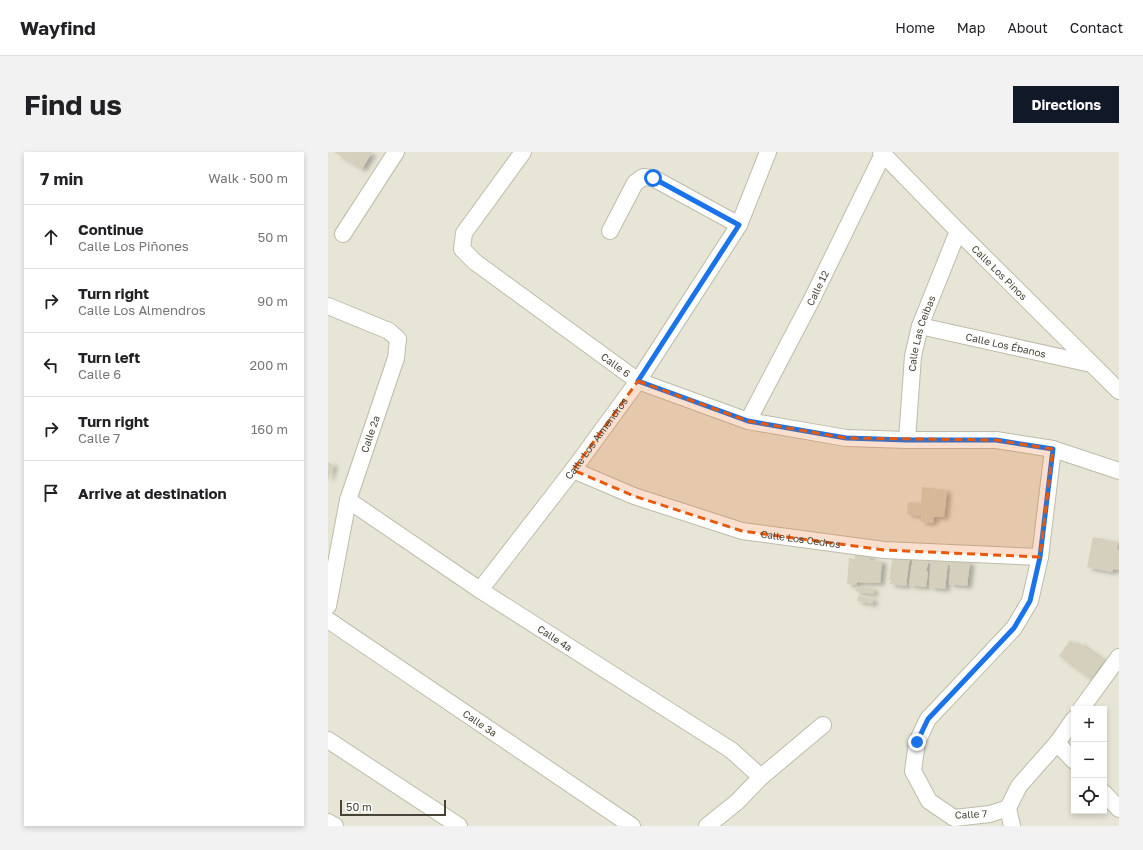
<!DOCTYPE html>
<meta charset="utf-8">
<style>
:root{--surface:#fff;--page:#f2f2f2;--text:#202124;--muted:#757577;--line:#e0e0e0;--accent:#111827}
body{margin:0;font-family:"Golos Text",sans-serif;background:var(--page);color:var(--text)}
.controls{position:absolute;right:12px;bottom:12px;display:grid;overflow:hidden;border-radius:0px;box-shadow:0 2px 6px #0003}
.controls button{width:36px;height:36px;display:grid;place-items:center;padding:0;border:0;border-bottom:1px solid var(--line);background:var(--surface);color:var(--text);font:20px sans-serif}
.scale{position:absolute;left:12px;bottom:10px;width:106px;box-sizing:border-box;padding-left:4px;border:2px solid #464336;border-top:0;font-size:11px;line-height:14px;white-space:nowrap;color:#464336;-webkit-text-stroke:3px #fff;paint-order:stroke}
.stop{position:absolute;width:12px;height:12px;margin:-9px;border:3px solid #1a73e8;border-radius:50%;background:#fff}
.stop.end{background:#1a73e8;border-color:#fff;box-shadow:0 1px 4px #0008}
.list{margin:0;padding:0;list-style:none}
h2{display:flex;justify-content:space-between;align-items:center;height:52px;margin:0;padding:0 16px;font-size:17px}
h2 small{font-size:13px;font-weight:400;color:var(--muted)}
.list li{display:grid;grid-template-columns:26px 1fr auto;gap:12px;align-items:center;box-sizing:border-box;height:64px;padding:0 16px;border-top:1px solid var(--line)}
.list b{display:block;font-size:15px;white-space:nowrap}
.list p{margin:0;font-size:13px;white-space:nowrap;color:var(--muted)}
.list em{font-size:13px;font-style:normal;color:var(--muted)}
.icon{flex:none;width:22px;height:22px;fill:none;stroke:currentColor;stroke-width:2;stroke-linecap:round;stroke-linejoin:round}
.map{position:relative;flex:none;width:791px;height:674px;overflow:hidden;border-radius:0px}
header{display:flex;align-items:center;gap:24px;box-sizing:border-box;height:56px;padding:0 20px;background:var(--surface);border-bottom:1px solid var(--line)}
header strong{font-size:19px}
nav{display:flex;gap:22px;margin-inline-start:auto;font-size:14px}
.intro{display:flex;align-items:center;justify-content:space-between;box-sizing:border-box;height:96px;padding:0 24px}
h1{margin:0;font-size:28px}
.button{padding:10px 18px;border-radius:0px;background:var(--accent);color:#fff;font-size:14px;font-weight:700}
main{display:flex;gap:24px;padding:0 24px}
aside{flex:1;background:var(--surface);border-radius:0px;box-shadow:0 2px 6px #0003}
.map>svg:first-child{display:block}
</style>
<header>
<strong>Wayfind</strong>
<nav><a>Home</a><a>Map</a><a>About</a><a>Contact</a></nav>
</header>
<div class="intro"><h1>Find us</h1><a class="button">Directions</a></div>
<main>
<aside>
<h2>7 min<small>Walk · 500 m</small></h2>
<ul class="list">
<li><svg class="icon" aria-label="ahead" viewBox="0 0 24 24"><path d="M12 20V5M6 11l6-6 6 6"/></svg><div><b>Continue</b><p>Calle Los Piñones</p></div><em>50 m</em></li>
<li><svg class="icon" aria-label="right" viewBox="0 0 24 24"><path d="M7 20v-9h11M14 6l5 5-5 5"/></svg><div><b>Turn right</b><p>Calle Los Almendros</p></div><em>90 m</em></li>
<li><svg class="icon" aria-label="left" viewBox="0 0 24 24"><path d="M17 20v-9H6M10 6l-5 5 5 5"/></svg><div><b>Turn left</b><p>Calle 6</p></div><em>200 m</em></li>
<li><svg class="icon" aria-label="right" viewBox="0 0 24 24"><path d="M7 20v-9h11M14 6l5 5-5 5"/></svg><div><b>Turn right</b><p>Calle 7</p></div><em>160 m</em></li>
<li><svg class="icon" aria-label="arrive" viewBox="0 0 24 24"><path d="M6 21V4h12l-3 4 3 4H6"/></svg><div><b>Arrive at destination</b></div></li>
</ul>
</aside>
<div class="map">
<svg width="791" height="674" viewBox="0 0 791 674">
<defs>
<filter id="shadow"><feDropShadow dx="4.5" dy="2.5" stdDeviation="2" flood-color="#0004"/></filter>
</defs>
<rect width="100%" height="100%" fill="#f3f2e7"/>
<path fill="#e7e5d5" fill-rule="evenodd" d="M0,0H791V674H0ZM746,557H776V659H746Z"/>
<path fill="#d4d0bd" filter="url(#shadow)" d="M6,0H44L34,17Z
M0,310L5,313L0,329Z
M594,335L619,338L616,365H606L605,371L593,370V364L579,362L580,350L593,351Z
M765,385L790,390L789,397L791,398V418L785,417L784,420L759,415Z
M565,401L582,403L578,434L562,432L563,428H561Z
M527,403L543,404V408L554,409L552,431L529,430V433L519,432L521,406L527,407Z
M585,406L601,408L598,419L600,420L598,435L581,433Z
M603,408L620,410L617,437L601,435Z
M623,408L642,410L639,434L621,432Z
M529,434L546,437L545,442L527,439Z
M530,444L545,447V452L529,449Z
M742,488L749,493L751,491L776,509L763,527L731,504Z"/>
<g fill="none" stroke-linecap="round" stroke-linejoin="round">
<g stroke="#bebbaa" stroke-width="18">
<g id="minor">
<path id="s1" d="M195,0L136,81L134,97L147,110L310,229L420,269L518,286L579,288H668L725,297L791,319"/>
<path id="s2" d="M553,0L630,79L791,239"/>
<path d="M282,79L307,31L315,25L325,26L411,73"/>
<path d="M15,82L68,0"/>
<path d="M0,154L61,179L70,187L68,206L20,348L0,454"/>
<path id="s3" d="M592,174L763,212"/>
<path id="s4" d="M420,269L483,149L555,2"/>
<path id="s5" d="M579,288L585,204L592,174L630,79"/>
<path id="s6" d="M245,318L306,344L414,379L556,398L712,405"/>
<path d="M20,348L152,438L403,598L433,625"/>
<path id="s7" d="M152,438L245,318L310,229L411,73L440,0"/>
<path d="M0,468L304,674"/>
<path d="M753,557L791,505"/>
<path d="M0,588L131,674"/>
<path d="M729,591L746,609"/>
<path d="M776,641L791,657"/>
<path d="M680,656L662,662L626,666L601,649L585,619L589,590L600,567L686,476L702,449L712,405L725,297"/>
<path d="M0,670L7,674"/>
<path d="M379,674L409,650L433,625L495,573"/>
<path d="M684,674L680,656L691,634L729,591L746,567"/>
</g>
</g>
<use href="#minor" stroke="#fff" stroke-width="16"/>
</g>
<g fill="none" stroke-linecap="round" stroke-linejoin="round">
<path stroke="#1a73e8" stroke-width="5" d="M325,26L411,73L310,229L420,269L518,286L579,288H668L725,297L712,405L702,449L686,476L600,567L589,590"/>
</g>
<path fill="#e8590c" fill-opacity="0.2" stroke="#e8590c" stroke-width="3" stroke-dasharray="8 5" stroke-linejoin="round" d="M310,229L420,269L518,286L668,288L725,297L712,405L556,398L414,379L306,344L245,318Z"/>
<g text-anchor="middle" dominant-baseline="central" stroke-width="3" stroke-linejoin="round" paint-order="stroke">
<g font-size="10" fill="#464336" stroke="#fff">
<text stroke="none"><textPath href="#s2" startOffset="169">Calle Los Pinos</textPath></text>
<text stroke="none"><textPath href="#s4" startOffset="150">Calle 12</textPath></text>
<text stroke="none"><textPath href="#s5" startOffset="108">Calle Las Ceibas</textPath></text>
<text stroke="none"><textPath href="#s3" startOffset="88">Calle Los Ébanos</textPath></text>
<text stroke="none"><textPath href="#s1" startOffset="309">Calle 6</textPath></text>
<text transform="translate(42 282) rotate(-71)">Calle 2ª</text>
<text stroke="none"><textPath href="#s7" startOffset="191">Calle Los Almendros</textPath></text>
<text stroke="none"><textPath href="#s6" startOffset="239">Calle Los Cedros</textPath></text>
<text transform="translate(227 486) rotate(33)">Calle 4ª</text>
<text transform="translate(152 571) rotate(34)">Calle 3ª</text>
<text transform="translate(643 662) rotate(-3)">Calle 7</text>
</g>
</g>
</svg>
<div class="controls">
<button>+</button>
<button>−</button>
<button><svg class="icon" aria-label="locate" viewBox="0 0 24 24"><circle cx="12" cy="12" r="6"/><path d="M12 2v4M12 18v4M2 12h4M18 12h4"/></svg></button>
</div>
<div class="scale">50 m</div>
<div class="stop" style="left:325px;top:26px"></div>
<div class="stop end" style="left:589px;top:590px"></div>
</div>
</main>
